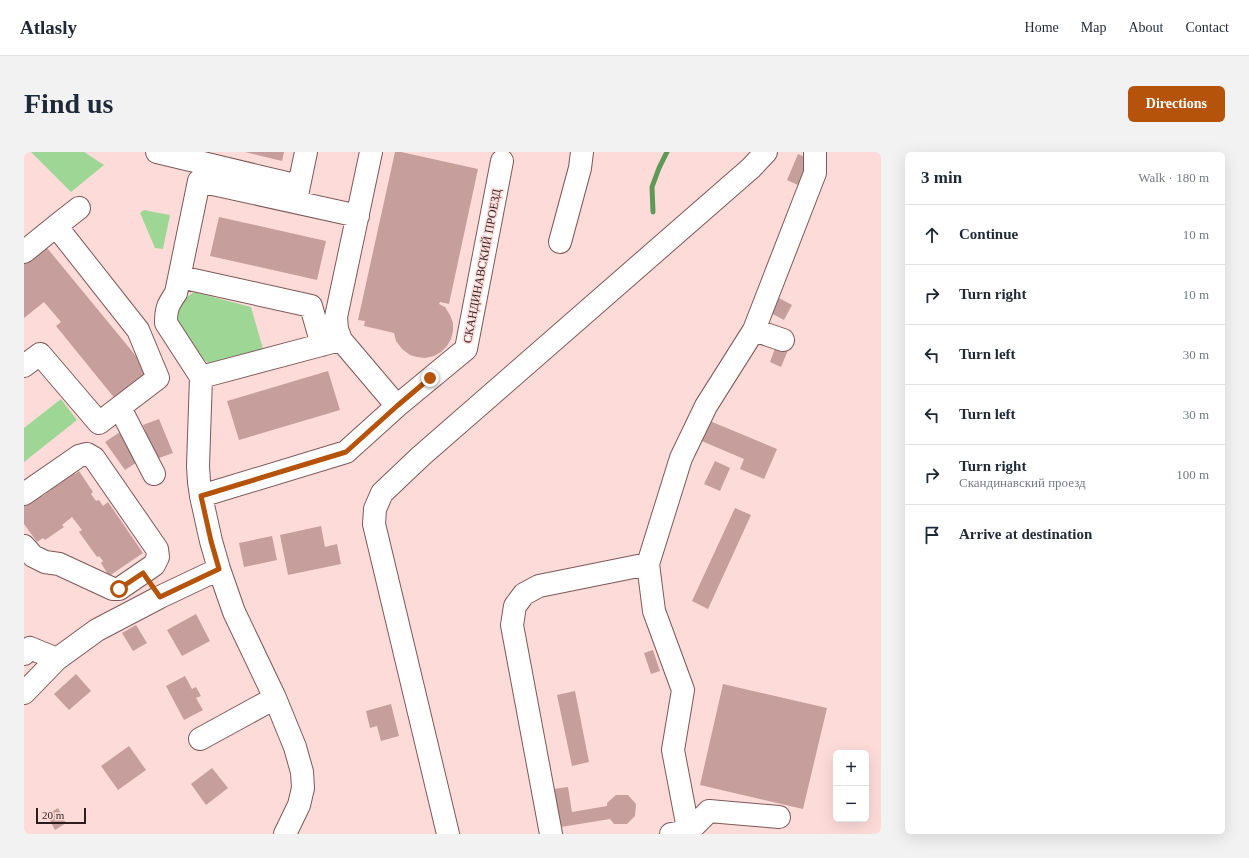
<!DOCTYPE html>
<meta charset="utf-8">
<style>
:root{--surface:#fff;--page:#f2f2f3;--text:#1f2937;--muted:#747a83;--line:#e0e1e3;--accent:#b45309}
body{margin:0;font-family:Georgia,serif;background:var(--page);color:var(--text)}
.controls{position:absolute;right:12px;bottom:12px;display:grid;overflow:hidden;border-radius:6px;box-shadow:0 4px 16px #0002}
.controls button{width:36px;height:36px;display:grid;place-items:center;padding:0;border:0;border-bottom:1px solid var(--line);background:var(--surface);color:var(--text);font:20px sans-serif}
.scale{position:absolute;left:12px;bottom:10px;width:50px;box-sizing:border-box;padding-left:4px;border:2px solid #2d1e1d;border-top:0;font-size:11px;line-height:14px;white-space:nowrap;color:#2d1e1d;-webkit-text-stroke:3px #fddbd9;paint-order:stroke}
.stop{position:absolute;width:12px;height:12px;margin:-9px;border:3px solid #b45309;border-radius:50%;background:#fff}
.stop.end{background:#b45309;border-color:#fff;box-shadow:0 1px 4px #0008}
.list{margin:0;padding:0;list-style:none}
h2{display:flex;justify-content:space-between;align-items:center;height:52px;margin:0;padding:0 16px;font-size:17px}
h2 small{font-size:13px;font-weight:400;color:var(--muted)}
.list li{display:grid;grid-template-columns:26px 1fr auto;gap:12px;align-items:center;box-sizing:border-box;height:60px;padding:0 16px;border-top:1px solid var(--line)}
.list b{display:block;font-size:15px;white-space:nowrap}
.list p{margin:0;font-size:13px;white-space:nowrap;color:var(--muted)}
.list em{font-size:13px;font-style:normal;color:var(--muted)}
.icon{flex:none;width:22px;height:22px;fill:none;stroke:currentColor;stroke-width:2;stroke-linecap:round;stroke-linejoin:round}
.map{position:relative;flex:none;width:857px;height:682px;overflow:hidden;border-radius:6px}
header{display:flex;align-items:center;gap:24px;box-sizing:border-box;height:56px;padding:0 20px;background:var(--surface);border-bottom:1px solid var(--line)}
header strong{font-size:19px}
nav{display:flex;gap:22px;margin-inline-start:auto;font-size:14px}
.intro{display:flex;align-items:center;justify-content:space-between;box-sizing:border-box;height:96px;padding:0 24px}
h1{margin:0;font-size:28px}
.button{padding:10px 18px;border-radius:6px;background:var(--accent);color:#fff;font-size:14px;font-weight:700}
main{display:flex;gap:24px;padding:0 24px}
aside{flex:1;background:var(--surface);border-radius:6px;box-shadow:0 4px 16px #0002}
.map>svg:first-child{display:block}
</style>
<header>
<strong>Atlasly</strong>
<nav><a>Home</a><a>Map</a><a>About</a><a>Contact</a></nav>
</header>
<div class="intro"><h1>Find us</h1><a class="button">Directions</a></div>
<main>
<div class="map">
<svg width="857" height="682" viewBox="0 0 857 682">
<rect width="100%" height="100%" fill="#fddbd9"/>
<path fill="#9ed696" d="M7,0H60L80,13L47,40Z
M120,58L146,63L139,97L131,96L116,61Z
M170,140L227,155L241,204L191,218L156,184L150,173L154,151Z
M37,247L53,268L0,310V276Z"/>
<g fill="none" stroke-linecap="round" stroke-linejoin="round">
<path stroke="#5e9957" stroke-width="5" d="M629,60L628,35L635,16L643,0"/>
</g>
<path fill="#c69e9c" d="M221,0H260L258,9Z
M371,0H377L454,17L425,152L416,150L415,152L421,155L426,163L429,171V179L427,187L423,194L417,200L410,204L401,206L393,205L386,203L378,197L372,189L370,181L340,174L341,169L334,168Z
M774,2L787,8L776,34L763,28Z
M195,65L302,89L293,128L186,104Z
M19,91L126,221L92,248L32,174L37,170L20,150L0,166V107Z
M751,144L768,153L760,168L743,159Z
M753,191L765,196L757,215L746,210Z
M304,219L316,258L215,288L203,249Z
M135,267L149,301L132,307L119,273Z
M681,267L753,297L740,327L716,317L720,307L673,287Z
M96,280L116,308L101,318L81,290Z
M691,309L706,316L696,339L680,332Z
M49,319L51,322L55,319L69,340L67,342L72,349L75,348L79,354L84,350L119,401L85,424L77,411L79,409L75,404L73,405L55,380L58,378L48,365L38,373L40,375L21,388L19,386L13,390L0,372V353L17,341L19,344L25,339L23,337Z
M711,356L727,363L684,457L668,449Z
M297,374L301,395L313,392L317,412L264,423L256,383Z
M248,384L253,408L220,415L215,391Z
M172,462L186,489L158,504L143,478Z
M112,473L123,491L109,499L98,481Z
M629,498L636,519L627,522L620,501Z
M52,522L67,539L45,558L30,542Z
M161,524L168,537L172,535L177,544L172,546L179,558L160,568L142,534Z
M699,532L803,556L779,657L676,633Z
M551,539L565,610L548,614L533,543Z
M367,552L375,584L357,589L353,574L346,576L342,559Z
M105,594L122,618L94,638L77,614Z
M188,616L204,636L182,653L167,632Z
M544,635L548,660L583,654V651L592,643H604L612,652L611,664L603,672H590L586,667L537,675L530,637Z
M34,656L42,671L31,678L23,663Z"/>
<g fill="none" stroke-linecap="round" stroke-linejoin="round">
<g stroke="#7d5857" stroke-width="24">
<path id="minor" d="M133,0L275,34
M347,0L312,165L313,177L317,188L373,254
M272,48L282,0
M32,74L55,56
M536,90L556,16L558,0
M0,100L32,74L114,178L134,226L75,271L16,202L0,214
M156,125L287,154L298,193
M730,178L791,21V0
M177,225L312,189
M96,256L130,322
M0,342L55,304L63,302L70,306L133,397L134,405L130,413L95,437H89L35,412L21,410L9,404L0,394
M177,344L322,300L373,254L442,197L478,9
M624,412L630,459L659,538L649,598L665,682
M0,502L6,496L33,507
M0,541L33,507L73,478L136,445L195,417
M176,587L251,546
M261,682L275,653L279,636L278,620L271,595L251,546L210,460L195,417L187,389L177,344L175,330L174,314L177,225L142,171C142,156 144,153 152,141L175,29L334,64
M424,682L350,372L351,357L358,341L397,304L727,16L742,0
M527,682L488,473L491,454L500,442L515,434L624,412L657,306L682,254L730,178L759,188
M647,682L665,679L685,659L755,665"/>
</g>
<use href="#minor" stroke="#fff" stroke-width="22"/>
</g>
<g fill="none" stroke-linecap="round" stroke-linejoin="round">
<path stroke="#b45309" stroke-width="5" d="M95,437L119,421L136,445L195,417L187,389L177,344L322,300L373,254L406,226"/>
</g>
<g text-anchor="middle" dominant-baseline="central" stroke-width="3" stroke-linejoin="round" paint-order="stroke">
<g font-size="12" fill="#2d1e1d" stroke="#fddbd9">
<text transform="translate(458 114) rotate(-79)">СКАНДИНАВСКИЙ ПРОЕЗД</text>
</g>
</g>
</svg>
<div class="controls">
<button>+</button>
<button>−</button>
</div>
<div class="scale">20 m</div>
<div class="stop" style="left:95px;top:437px"></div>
<div class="stop end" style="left:406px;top:226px"></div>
</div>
<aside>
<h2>3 min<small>Walk · 180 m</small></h2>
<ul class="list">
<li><svg class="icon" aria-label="ahead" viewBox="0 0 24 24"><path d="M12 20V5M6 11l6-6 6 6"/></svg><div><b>Continue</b></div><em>10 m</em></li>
<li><svg class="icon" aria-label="right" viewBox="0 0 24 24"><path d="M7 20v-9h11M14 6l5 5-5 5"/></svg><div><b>Turn right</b></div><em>10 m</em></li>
<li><svg class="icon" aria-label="left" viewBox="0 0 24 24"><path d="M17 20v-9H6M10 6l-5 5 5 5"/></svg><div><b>Turn left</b></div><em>30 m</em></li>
<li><svg class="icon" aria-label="left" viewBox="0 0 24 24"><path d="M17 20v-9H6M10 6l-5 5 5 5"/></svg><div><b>Turn left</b></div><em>30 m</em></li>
<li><svg class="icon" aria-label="right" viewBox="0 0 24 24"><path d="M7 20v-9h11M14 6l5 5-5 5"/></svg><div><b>Turn right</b><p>Скандинавский проезд</p></div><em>100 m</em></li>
<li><svg class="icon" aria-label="arrive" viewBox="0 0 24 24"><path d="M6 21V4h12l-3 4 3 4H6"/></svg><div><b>Arrive at destination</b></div></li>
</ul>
</aside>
</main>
